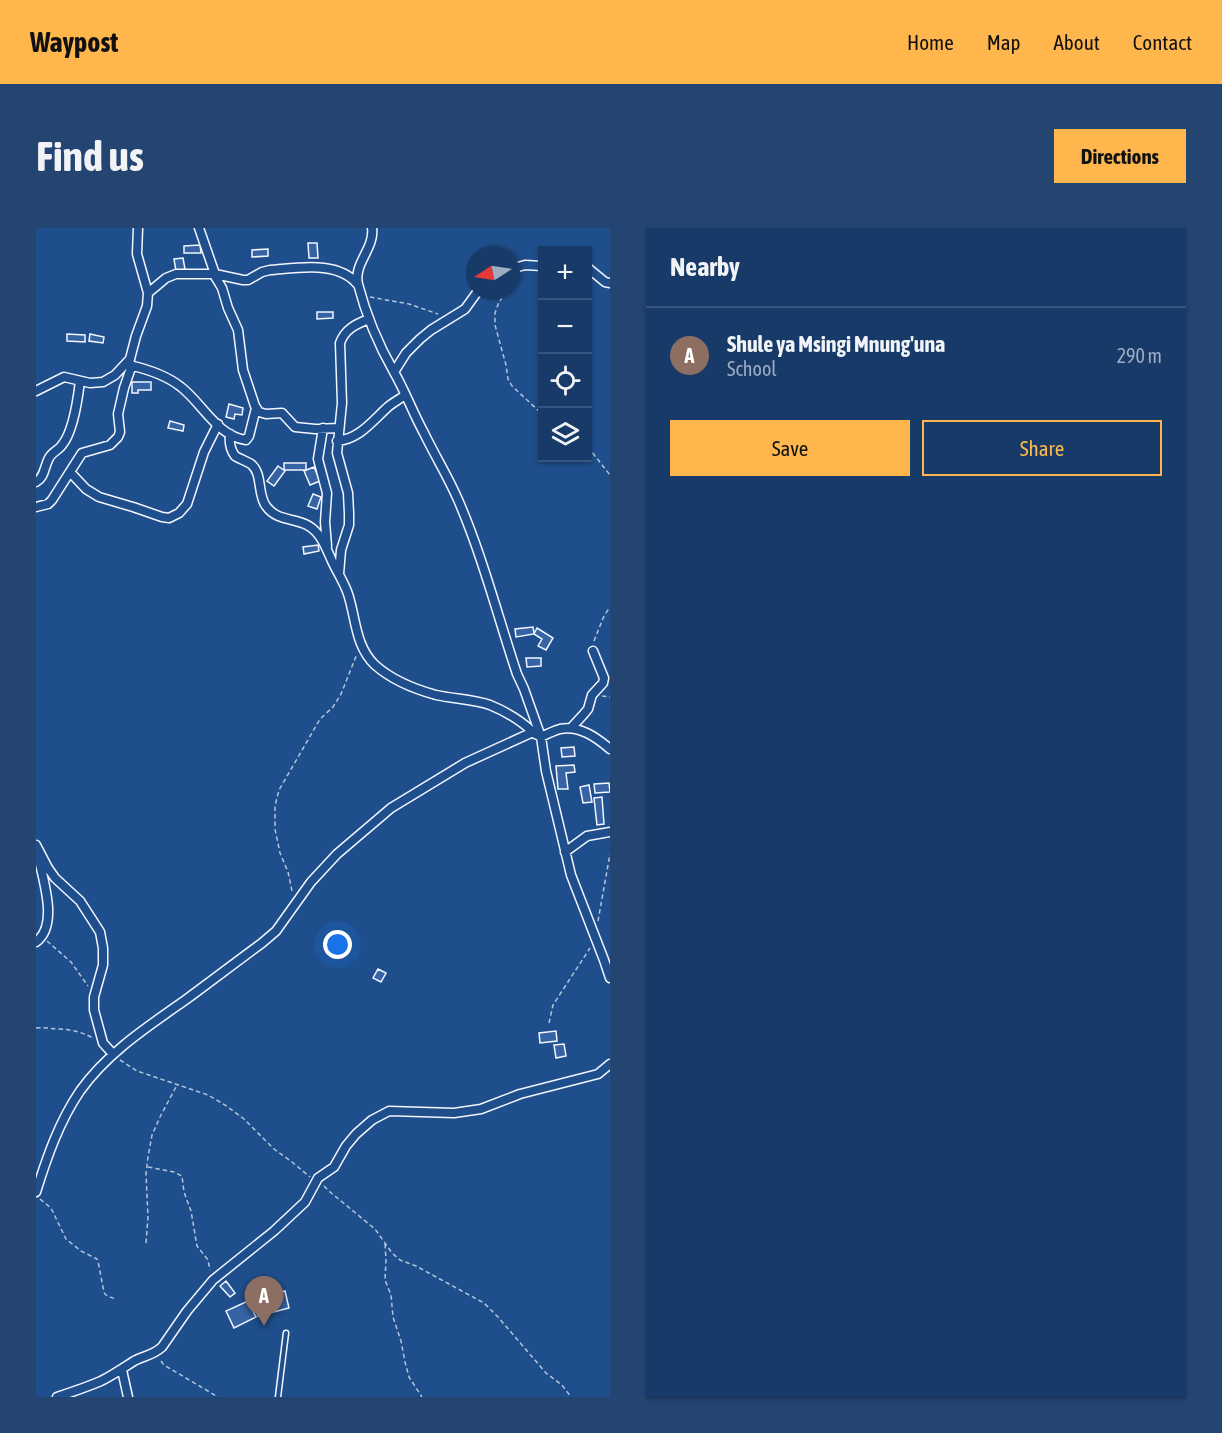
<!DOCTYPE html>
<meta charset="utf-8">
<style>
:root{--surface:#173a69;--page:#244571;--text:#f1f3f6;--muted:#9eadc0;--line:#36547d;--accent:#ffb74d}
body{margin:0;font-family:"Asap Condensed",sans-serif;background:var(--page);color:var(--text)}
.controls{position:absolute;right:18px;top:18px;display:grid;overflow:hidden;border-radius:0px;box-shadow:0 2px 4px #0004}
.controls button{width:54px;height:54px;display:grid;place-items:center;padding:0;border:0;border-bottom:2px solid var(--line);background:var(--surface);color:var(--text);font:30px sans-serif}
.compass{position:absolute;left:430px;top:18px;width:54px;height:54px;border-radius:50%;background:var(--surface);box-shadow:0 2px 4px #0004;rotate:258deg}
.you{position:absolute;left:302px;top:717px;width:21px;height:21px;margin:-15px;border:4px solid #fff;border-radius:50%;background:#1a73e8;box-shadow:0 0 0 9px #1a73e833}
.badge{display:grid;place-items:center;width:39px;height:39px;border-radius:50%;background:var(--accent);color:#fff;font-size:20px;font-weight:700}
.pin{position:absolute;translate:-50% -50px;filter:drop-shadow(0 2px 3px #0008)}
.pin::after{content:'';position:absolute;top:32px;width:21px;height:18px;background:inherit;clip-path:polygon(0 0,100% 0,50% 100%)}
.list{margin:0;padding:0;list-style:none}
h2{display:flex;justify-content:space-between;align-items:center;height:78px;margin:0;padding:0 24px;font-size:26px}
h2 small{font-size:20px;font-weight:400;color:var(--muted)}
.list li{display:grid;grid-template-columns:39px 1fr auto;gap:18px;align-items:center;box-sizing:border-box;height:96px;padding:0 24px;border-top:2px solid var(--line)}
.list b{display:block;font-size:22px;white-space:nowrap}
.list p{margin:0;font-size:20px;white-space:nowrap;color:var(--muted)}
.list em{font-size:20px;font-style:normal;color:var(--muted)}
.actions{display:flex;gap:12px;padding:18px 24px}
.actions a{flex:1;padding:14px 0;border:2px solid var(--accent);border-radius:0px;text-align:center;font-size:21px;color:var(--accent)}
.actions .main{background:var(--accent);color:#111}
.icon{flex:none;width:33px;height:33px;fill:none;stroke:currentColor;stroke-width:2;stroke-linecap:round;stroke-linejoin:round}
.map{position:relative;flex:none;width:574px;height:1169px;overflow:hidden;border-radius:0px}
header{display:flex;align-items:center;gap:36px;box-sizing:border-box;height:84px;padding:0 30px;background:var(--accent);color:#111}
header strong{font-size:28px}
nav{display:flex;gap:33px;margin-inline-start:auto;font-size:21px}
.intro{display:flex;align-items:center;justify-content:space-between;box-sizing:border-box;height:144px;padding:0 36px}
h1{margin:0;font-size:42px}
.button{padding:15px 27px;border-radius:0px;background:var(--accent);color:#111;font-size:21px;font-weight:700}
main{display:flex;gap:36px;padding:0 36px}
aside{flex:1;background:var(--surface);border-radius:0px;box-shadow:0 2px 4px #0004}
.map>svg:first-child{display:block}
</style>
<header>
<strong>Waypost</strong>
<nav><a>Home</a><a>Map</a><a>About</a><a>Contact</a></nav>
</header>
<div class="intro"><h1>Find us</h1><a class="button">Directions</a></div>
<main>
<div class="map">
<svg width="574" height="1169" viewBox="0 0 574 1169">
<rect width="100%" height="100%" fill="#1f4e8c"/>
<path fill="#3563a3" stroke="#f2f6ff" stroke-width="1.5" d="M272,15H281L282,30H273Z
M164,17L165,25H148V18Z
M232,21V28L216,29V22Z
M147,30L149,41L140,43L138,31Z
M281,84H297V90L281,91Z
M31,106L49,107V114L31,113Z
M54,106L68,109L67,115L53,113Z
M96,154H115V162H102V165H96Z
M193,176L207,180L206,187L199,186L198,191L190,189Z
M134,193L148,197L147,203L132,200Z
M248,235H270V242H248Z
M242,238L249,243L238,258L231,253Z
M278,239L284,253L274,257L268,243Z
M277,266L285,269L281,281L272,278Z
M282,317L283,323L268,326L267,319Z
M497,399L498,406L480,409L479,401Z
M501,400L517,410L510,422L502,418L506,411L498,406Z
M490,430H505V438L491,439Z
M538,519L539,528L526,529L525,520Z
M538,537L539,544L530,545L532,561H522L520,538Z
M573,555L574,564L559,565L558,556Z
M553,557L556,574L547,575L544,559Z
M566,569L568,596L561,597L558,570Z
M342,741L350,745L345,754L337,750Z
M520,803L521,813L504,815L503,805Z
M528,816L530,828L520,830L518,817Z
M190,1053L199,1065L194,1069L184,1058Z
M249,1063L253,1080L222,1088L217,1071Z
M212,1073L220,1089L198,1100L190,1083Z"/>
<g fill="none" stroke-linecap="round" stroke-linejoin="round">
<g stroke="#f2f6ff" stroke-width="7">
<path id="lane" d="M242,1169L250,1105"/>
</g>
<g stroke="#f2f6ff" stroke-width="11">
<path id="street" d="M163,0L179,46
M336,0C339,20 317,36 322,56C330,87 342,116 358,144C369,163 377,185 388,205C399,228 413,250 423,274C447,330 462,389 481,446L488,461L505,509L510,543L535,647L568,732L574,750
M552,40L569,54L574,55
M475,41L489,37L506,38
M177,45L186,60L192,80L202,102L207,142L219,178L223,184L230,186L246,185L259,199L279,201L303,200
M112,65L130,50L140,46H179L207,52H212L226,44L234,42C262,40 303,32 322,57
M93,137C111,141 130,147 145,159C166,175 181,208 210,212L213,208L220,180
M358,144L370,125L384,111L395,102L429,81L442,63
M0,163L28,149L54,155L67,154L79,147L94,131L100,108L111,78L112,65L101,26L102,0
M287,200L282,231L291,265L289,294L291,318
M194,206C193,214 194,221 199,228C204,231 210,233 215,236C227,246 221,266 230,278C245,299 270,284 286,312C290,319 293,326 296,333C301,344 308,354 312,366C320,390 319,418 339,437C356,452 378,461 400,467C418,471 437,471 454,477C471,484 486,493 499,506
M301,213C324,211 337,192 353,178C358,174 364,171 369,167
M34,244L50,261L63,269L97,279L126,289L133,290L143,285L151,276L168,224L182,196
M0,254C9,249 8,239 13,230C16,224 23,222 26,217C37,204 42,170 44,153
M0,279L12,276L16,272L46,225L74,217L82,209L84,204L82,186L88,160L96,137
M303,346L305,322L313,297V285L312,265L301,225L306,175L304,115C309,101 320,96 333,91
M535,500L547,487L552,481L556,467L567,455L568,450L557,423
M0,617L12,640L19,650L44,673L64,704L67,720V737L58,769V782L67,815L77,826
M529,624L551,608L574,604
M0,714C23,697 7,652 2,627
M0,964C11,929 23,894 44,863C71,825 111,799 148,773C174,754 200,734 226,715L240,703L275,654L301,626L355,580L429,535L497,504L505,509C511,506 517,503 524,501C543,497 560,509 574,521
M86,1142L92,1169
M21,1169C36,1164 51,1159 65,1153C77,1147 87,1140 98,1133C109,1127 116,1128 126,1119L151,1083L177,1052L238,1003L269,974L282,950L298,939L310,918L320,906L336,892L353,883L418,885L445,881L484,866L562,846L574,836"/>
</g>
<path stroke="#b3c4dc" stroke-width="1.5" stroke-dasharray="4.5 3" stroke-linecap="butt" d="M475,58L484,48
M471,63L463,74L459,85V97L470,137L472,151L476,158L506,186
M334,69L373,76L402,86
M552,219L574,247
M558,413L568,388L574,379
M566,468L574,469
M256,663L252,644L244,625L239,601V578L243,562L284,491L297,479L305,466L321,426
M562,693L574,626
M11,713L35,734L52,758
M513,795L517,777L554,720
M0,800C9,799 16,801 24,801C37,802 46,804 57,810
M84,832L101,843L172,867L189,877L208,891L238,921L256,934L274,949
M112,939L138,944L146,948L148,964L155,983L161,1018L172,1032L174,1042
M288,958L294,964L339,1001L356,1025L364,1032L380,1038L448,1075L462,1089L510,1145L526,1157L535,1169
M4,971L15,980L30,1011L45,1023L61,1031C64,1039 67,1064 69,1066C72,1069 75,1069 79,1071
M110,1015L112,989L110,946L112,929L116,907L124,889L141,857
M349,1016L350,1032L349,1052L355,1067L357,1089L365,1113L369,1134L373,1149L386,1169
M125,1133L128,1137L182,1169"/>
<use href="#lane" stroke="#1f4e8c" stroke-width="4"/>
<use href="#street" stroke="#1f4e8c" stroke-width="8"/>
</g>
</svg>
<div class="controls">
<button>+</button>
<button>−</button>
<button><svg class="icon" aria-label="locate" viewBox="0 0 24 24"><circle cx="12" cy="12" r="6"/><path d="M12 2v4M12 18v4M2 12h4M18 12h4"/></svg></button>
<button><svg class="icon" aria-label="layers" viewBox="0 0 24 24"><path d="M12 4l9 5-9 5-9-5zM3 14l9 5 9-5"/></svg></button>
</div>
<svg class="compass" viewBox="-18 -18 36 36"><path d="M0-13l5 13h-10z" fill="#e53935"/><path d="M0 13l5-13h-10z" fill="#9eadc0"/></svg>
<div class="you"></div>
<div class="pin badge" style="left:228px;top:1098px;background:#8d6e63">A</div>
</div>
<aside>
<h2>Nearby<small></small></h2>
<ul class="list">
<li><span class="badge" style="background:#8d6e63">A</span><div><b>Shule ya Msingi Mnung'una</b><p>School</p></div><em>290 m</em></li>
</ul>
<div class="actions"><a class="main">Save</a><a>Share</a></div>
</aside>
</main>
